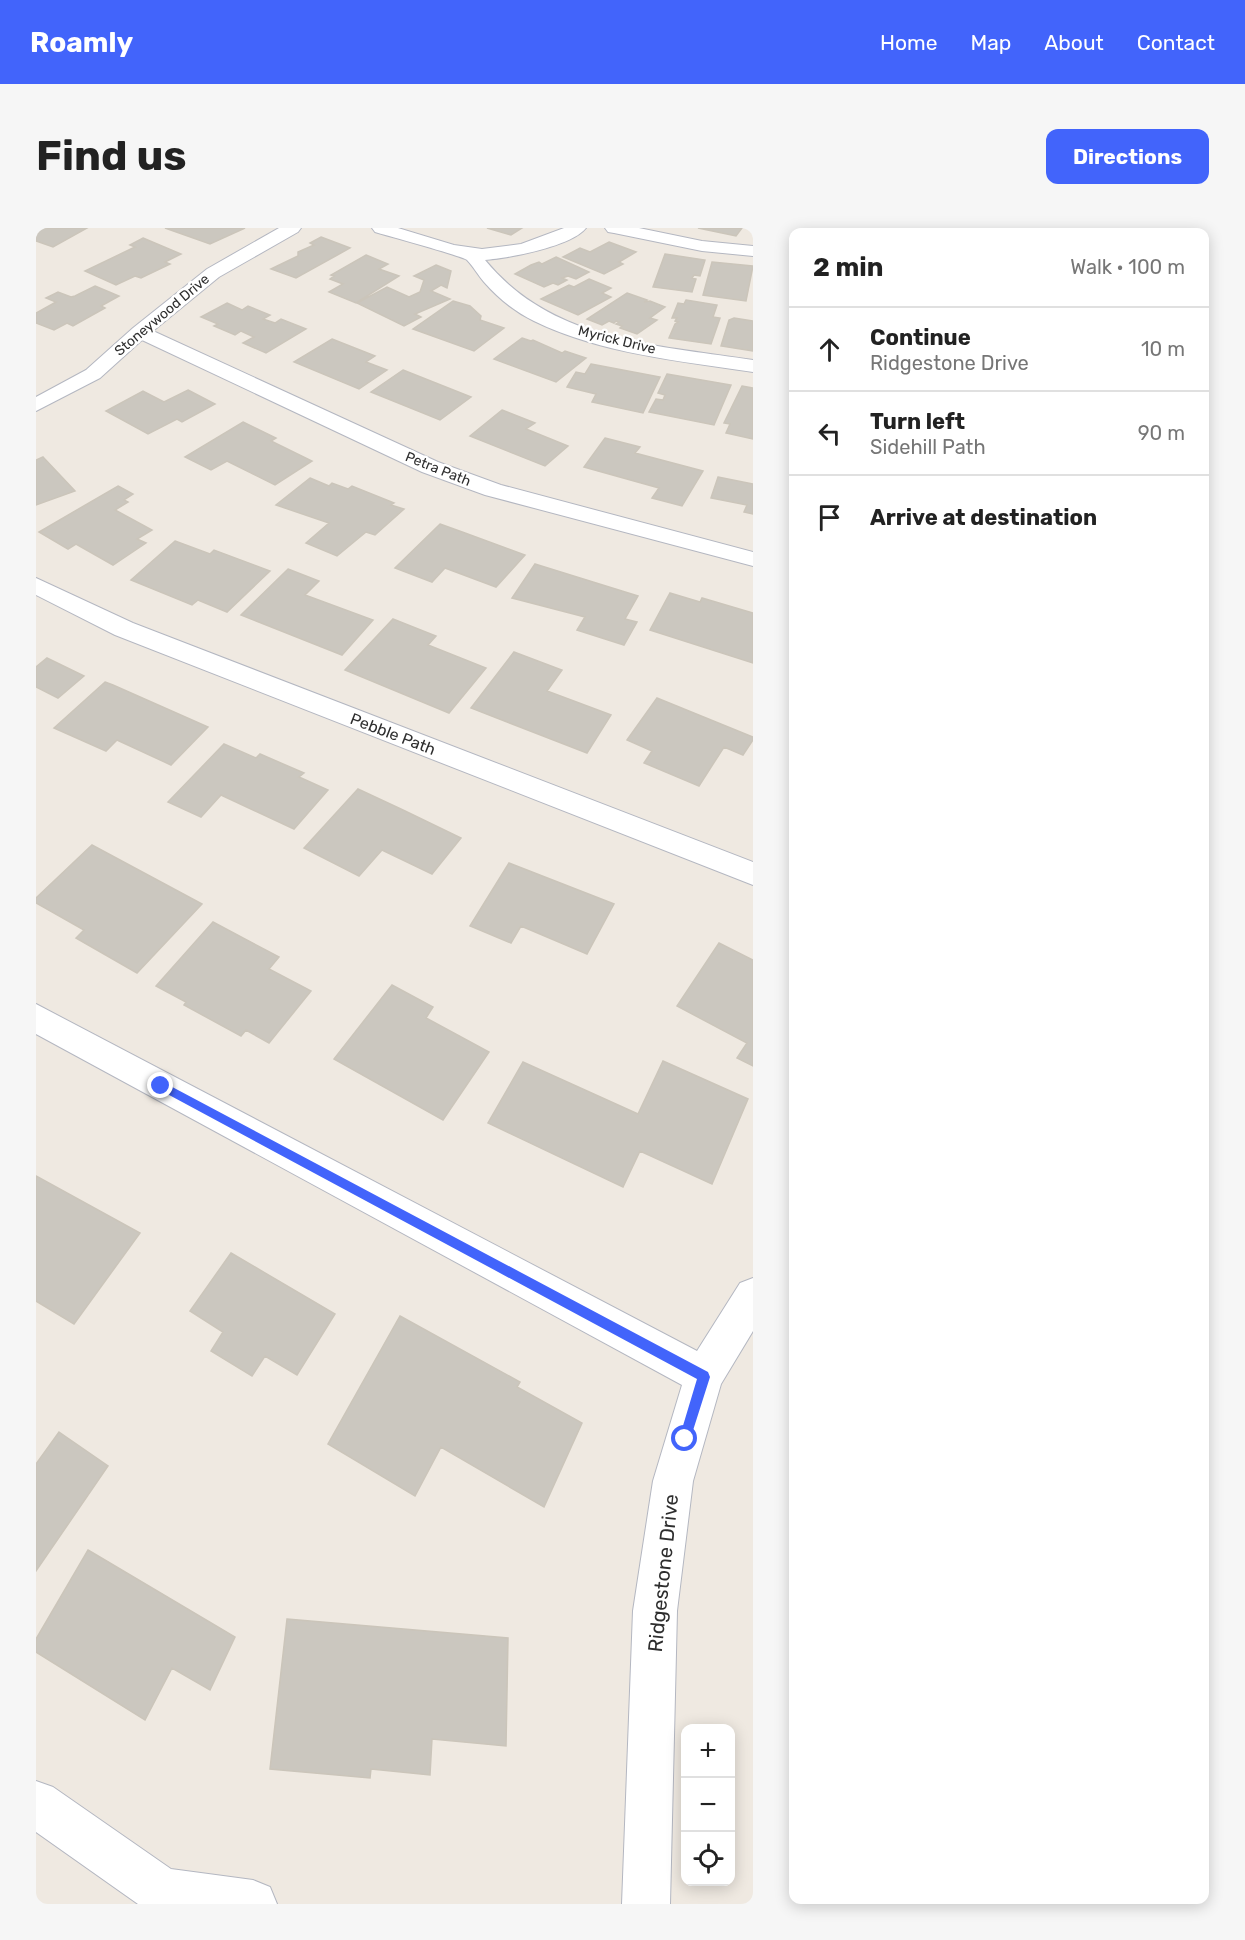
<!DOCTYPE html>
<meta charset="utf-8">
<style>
:root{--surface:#fff;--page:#f6f6f6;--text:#222;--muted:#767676;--line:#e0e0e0;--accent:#4264fb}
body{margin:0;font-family:Rubik,sans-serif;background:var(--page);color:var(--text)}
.controls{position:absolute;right:18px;bottom:18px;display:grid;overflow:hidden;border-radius:12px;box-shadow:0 3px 15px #0003}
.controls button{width:54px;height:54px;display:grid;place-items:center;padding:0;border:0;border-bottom:2px solid var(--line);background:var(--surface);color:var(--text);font:30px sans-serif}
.stop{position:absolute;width:18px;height:18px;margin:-14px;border:4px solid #4264fb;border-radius:50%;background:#fff}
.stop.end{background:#4264fb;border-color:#fff;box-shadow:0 2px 6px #0008}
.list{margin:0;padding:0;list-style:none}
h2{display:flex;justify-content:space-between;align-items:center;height:78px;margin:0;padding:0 24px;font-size:26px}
h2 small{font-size:20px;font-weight:400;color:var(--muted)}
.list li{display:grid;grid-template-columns:39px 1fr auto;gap:18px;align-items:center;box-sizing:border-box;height:84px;padding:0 24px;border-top:2px solid var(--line)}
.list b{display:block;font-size:22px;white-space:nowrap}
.list p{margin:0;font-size:20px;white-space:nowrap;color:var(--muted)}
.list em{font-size:20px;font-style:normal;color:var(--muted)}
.icon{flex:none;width:33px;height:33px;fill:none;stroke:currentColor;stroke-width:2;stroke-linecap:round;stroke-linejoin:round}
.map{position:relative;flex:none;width:717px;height:1676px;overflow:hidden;border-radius:12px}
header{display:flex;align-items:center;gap:36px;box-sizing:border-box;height:84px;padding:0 30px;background:var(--accent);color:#fff}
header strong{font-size:28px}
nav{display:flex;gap:33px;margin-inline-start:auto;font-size:21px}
.intro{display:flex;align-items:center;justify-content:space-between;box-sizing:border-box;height:144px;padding:0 36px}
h1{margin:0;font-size:42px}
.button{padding:15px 27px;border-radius:12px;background:var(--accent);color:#fff;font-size:21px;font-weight:700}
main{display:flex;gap:36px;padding:0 36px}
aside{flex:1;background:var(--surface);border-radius:12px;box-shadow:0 3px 15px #0003}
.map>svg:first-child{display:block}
</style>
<header>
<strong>Roamly</strong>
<nav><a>Home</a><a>Map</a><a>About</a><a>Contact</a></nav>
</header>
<div class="intro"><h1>Find us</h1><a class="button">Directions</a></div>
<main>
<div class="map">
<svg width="717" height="1676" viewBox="0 0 717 1676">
<rect width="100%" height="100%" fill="#efe9e1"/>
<path fill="#cbc7bf" stroke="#cbc5ba" stroke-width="1.5" d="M2,0H51L17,19L0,13V1Z
M129,0H209L174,16Z
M451,0H486L475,7Z
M662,0H706L700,8Z
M285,9L314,20L260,50L235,41L262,28V24L278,17L274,15Z
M107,10L145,26L129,34L134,36L105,50L99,48L80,57L49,43L99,19L94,17Z
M573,14L600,24L583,34L587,36L568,46L527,29L544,20L554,24Z
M629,26L669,32L664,48L658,47L656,50L660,51L656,64L617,59Z
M330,27L352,36L343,41L363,48L320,75L293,64L307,56L294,51L298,48L295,47Z
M520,29L553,44L540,51L532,48L526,50L531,52L522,57L517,55L508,59L479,46L495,37L503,34L506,36Z
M676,34L717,38L710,73L667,67Z
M400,37L415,43L411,60L405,57L395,63L414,71L379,86L385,89L368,98L321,75L351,59L373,69L384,64L388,52L378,48Z
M553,51L575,60L566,65L575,69L542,87L505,71L533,57L538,59Z
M59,58L83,68L65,78L69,80L37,98L31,95L18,102L0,95V85L20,74L10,70L22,64L35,69L39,68Z
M591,65L611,72L608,74L614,73L629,79L614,90L621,92L601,106L584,100L586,98L580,96L583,94L580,93L578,95L573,93L566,97L551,91Z
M650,72L681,77L677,89L684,90L675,116L633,110L639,96L642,94L639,93L641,90H636L642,75L648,76Z
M417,73L434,78L445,88L444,92L468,100L438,123L377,101Z
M191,75L206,82L212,78L234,87L227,91L239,95L245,91L270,101L230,125L207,115L218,109L205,103L199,107L178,98L182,96L165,89Z
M698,90L717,93V123L685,118L693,92Z
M486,110L495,113L497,112L526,125L529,123L550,130L520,154L458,131Z
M296,111L339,128L330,134L351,142L323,161L258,134Z
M555,136L624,149L607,185L556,174L560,166L531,159L540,144L549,146Z
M367,142L435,169L404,192L335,164Z
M631,146L695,157L678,197L613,184L620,171L627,172L629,167L622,165Z
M706,158L717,160V211L690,205L694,196L688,195Z
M152,162L179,176L146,194L141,191L112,206L70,183L107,163L128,174Z
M466,182L499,195L490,201L532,218L509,238L434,208Z
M207,194L240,210L235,213L276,233L239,257L191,233L175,242L149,229Z
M569,210L604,219L599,225L667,243L646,278L616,270L623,260L548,239Z
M7,229L39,263L0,277V232Z
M682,249L717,256V286L708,284L711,277L675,270Z
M274,250L293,258L296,255L312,261L316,258L358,275L355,277L368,281L339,307L330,304L301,328L270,315L293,295L240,277Z
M82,258L97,266L88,272L92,274L79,282L116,302L101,311L110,315L77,337L40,316L32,321L3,304Z
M404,296L429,305L489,327L460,359L409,340L396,354L359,340Z
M139,313L174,326L178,322L234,343L191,384L162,372L156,377L95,352Z
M499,336L602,368L589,391L601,394L588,417L541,402L549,389L476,370Z
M252,341L283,353L269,367L337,392L306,427L205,387Z
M634,365L664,374L666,370L717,385V435L614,402Z
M357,391L400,408L392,417L450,440L413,485L309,442Z
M478,424L526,442L511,463L575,487L551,525L435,480Z
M11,430L48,448L22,470L0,459V439Z
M69,454L77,457L172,499L135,537L81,512L70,523L18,500Z
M621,470L717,509V512L707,527L688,519L663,558L608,535L616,523L591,512Z
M188,516L220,530L224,526L268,545L263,549L292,562L258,601L185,567L165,589L132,574Z
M322,561L367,582L425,610L396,646L346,622L323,648L268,620Z
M56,617L166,676L101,745L40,710L48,702L0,675V670Z
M473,635L578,676L551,726L485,698L475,715L434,698Z
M177,694L243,729L233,741L275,763L233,815L210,802L205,808L148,777L150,774L120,758Z
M683,715L717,732V838L701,830L711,815L641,778Z
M356,757L397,779L390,790L453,824L407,892L298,831Z
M627,833L712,871L676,956L604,923L587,959L452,895L487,834L602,886Z
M0,948L104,1005L38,1096L0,1073Z
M195,1025L299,1086L261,1147L229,1128L216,1148L175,1123L187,1104L154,1083Z
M364,1088L484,1154L481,1159L546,1195L508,1279L405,1219L379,1268L292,1216Z
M23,1204L72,1238L0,1343V1236Z
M52,1322L199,1409L174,1462L136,1440L109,1492L0,1424V1411Z
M251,1391L472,1410L470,1518L396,1511L394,1547L335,1541L334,1550L234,1541Z"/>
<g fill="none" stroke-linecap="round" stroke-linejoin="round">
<g stroke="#b4b7c1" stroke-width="2">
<path id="minor" d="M243,0H265L262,4L183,49L117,103L402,234L465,257L717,324V338L449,267L386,244L106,112L64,150L0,183V169L50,142L97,100L171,41Z
M336,0H362L418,17L446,21L485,16L528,0H550C535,19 472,30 449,32C516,114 620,117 717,132V144C644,133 566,126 498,93C479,84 462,70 448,54C442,47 437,38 431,32C426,28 352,8 339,4Z
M569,0H603L666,13L717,18V28L666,23L578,5L572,4Z
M0,350L97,395L717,634V657L79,407L0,367Z
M0,776L661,1123L704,1055L717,1050V1103L685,1156L657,1253L641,1383L634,1676H586L597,1383L617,1253L646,1157L0,806Z
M0,1553L17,1559L135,1641L217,1652L234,1659L241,1676H102L0,1604Z"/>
</g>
<use href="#minor" fill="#fff" fill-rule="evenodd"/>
</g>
<path fill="#4264fb" d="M125,853L672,1144L674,1149L653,1215H645L643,1211L661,1151L122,861V854Z"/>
<g text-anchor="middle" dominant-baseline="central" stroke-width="5" stroke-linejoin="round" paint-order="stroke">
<g font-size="14" fill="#2e2e2e" stroke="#fff">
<text transform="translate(126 87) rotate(-40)">Stoneywood Drive</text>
<text transform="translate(581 112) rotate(14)">Myrick Drive</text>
<text transform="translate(402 241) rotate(22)">Petra Path</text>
</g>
<g font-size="16" fill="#2e2e2e" stroke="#fff">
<text transform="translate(357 506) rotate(21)">Pebble Path</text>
</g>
<g font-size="20" fill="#2e2e2e" stroke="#fff">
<text transform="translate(627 1345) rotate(-84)">Ridgestone Drive</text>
</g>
</g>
</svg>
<div class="controls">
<button>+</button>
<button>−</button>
<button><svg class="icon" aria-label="locate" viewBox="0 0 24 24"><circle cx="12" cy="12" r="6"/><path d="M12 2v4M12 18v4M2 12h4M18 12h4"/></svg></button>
</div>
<div class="stop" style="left:649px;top:1211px"></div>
<div class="stop end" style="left:125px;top:858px"></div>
</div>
<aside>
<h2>2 min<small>Walk · 100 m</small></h2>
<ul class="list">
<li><svg class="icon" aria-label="ahead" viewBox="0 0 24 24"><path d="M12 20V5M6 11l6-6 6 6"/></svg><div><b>Continue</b><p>Ridgestone Drive</p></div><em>10 m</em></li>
<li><svg class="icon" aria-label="left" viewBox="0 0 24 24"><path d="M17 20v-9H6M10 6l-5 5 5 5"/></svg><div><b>Turn left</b><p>Sidehill Path</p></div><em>90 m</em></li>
<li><svg class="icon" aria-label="arrive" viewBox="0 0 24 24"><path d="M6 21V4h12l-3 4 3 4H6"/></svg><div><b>Arrive at destination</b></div></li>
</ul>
</aside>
</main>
